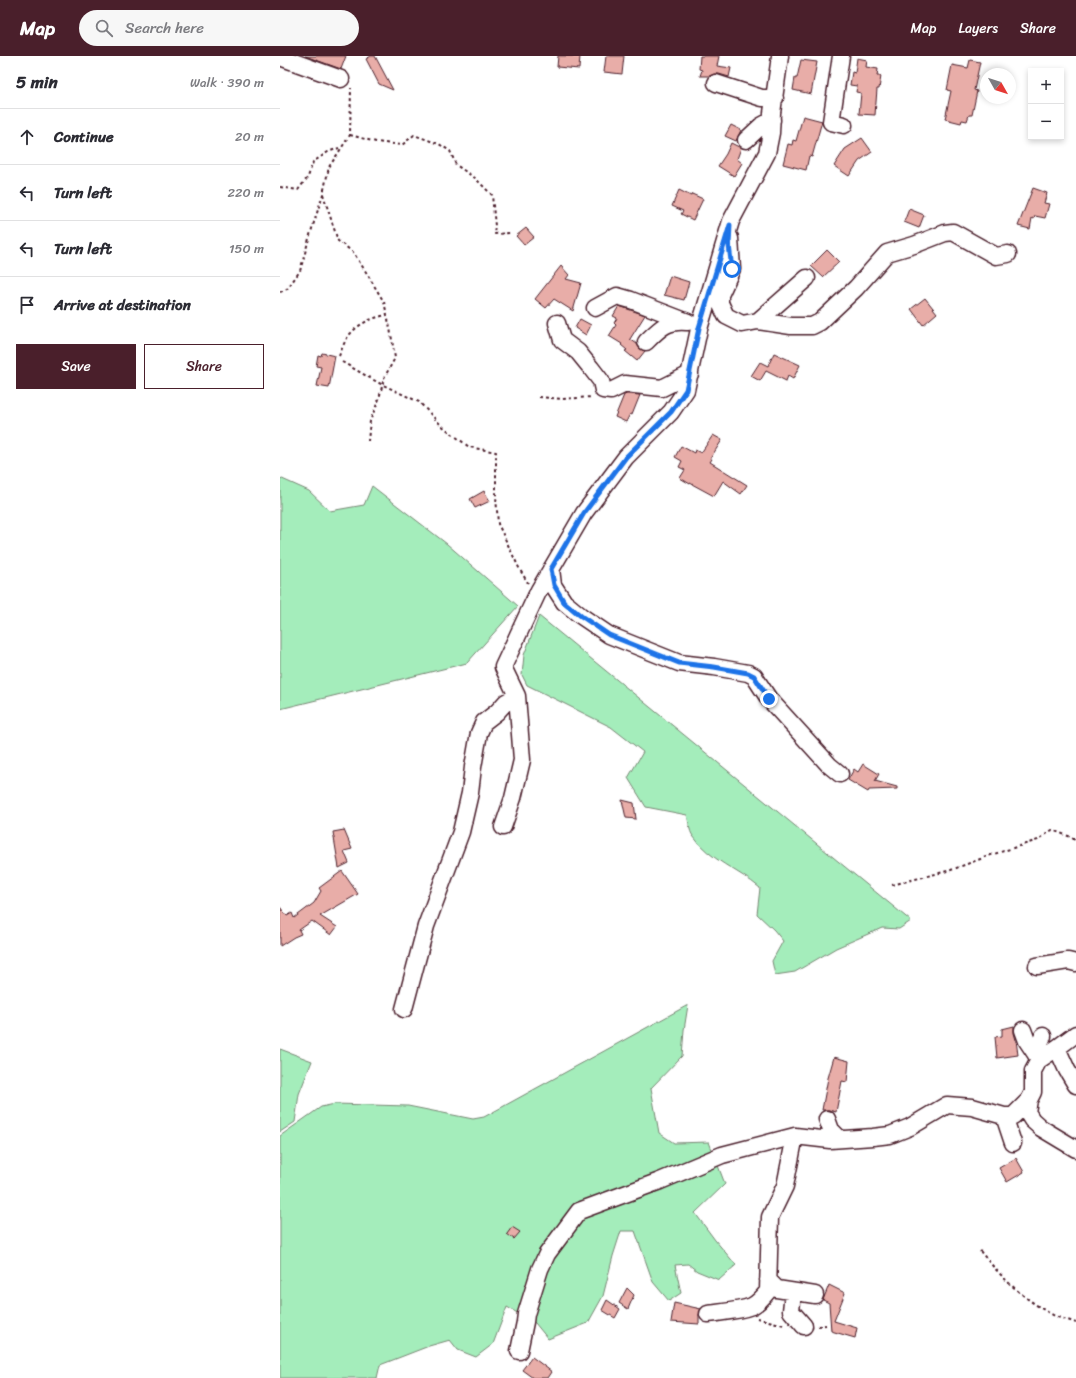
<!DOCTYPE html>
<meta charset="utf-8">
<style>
:root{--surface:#fff;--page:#f7f7f7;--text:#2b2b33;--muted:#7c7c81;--line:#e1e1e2;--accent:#4a1f2b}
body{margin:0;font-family:Sriracha,sans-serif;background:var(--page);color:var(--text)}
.controls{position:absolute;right:12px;top:12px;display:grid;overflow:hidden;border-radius:0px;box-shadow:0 2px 6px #0003}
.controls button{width:36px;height:36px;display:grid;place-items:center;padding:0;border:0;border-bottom:1px solid var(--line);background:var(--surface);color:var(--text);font:20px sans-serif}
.compass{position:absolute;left:700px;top:12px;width:36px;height:36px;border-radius:50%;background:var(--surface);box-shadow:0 2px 6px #0003;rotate:129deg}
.stop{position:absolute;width:12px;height:12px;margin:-9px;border:3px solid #1a73e8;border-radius:50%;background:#fff}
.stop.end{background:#1a73e8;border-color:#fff;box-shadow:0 1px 4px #0008}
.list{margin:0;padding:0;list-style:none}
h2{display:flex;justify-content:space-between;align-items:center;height:52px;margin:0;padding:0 16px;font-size:17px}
h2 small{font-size:13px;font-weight:400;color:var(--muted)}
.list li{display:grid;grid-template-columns:26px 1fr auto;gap:12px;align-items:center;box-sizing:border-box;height:56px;padding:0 16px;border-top:1px solid var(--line)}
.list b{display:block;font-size:15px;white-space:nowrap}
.list em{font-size:13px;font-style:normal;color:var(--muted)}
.actions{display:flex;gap:8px;padding:12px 16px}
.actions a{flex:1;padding:9px 0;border:1px solid var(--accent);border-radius:0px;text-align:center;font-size:14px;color:var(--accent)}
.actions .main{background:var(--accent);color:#fff}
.icon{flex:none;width:22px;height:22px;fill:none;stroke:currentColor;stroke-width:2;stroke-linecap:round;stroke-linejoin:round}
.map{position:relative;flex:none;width:796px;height:1322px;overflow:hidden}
header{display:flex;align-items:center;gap:24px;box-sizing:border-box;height:56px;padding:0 20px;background:var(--accent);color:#fff}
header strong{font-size:19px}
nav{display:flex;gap:22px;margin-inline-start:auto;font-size:14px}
.search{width:280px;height:36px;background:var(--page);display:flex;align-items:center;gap:10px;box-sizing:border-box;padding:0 14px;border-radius:22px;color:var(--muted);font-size:15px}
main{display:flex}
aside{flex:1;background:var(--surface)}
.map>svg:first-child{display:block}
</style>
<header>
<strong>Map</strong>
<div class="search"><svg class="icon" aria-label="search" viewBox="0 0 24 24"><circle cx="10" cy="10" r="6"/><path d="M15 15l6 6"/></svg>Search here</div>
<nav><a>Map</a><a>Layers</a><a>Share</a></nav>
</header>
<main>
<aside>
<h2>5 min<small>Walk · 390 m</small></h2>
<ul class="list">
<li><svg class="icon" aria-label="ahead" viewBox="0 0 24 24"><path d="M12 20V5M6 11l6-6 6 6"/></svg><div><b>Continue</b></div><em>20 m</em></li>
<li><svg class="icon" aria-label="left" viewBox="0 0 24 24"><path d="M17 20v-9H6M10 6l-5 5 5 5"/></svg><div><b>Turn left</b></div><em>220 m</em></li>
<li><svg class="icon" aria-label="left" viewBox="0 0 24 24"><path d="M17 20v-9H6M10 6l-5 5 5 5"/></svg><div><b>Turn left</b></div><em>150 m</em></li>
<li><svg class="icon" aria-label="arrive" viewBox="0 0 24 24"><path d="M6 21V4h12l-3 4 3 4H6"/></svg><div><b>Arrive at destination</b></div></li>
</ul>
<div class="actions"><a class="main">Save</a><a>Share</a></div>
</aside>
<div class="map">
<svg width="796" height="1322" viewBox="0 0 796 1322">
<rect width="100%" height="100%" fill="#fff"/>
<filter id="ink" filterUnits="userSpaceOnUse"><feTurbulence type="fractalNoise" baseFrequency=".025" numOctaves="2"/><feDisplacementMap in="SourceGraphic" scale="8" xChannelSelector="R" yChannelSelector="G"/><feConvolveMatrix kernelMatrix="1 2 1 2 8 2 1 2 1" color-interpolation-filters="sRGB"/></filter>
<g filter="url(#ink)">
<path fill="#a4edbb" stroke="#778673" d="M0,422L29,435L50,455L84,449L92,430L167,488L238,550L187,607L0,653Z
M259,560L631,865L619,873L602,872L556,892L515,916L495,919L492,905L503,885L494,874L477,858L480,832C459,814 429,804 413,780C409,775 409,766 407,759L366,751L348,722L363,696L331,671L247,629L242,619L244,599Z
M408,949L404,974L402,1000L371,1032L379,1077L394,1087L429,1086L445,1128L415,1157L435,1184L456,1209L439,1224L417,1215L408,1208L395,1209L401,1237L389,1245L373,1226L355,1175H341L333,1200L323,1240L308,1267L268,1283L255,1267L227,1251L213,1288L196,1301L178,1294L170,1284L149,1290L100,1309L97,1322H0V1080L41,1051L55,1048L128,1050L193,1063L204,1061Z
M0,993L32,1005L19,1038L15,1066L0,1076Z"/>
<path fill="#e8ada8" stroke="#4a1f2b" d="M25,0H66L61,13Z
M91,0H95L113,34L99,28L86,3Z
M278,0H300L299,13L277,11Z
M326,0H344L342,18L324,16Z
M420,0H439L437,10L451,12L449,21L439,18H434L429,20H420L422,14L419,13Z
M577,2L587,4L586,11L598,13L597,20H601L599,33H597L595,59L579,58L581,37L576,36L577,30L570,29L572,16L575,17Z
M521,4L537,6L531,38L513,34L515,22H517Z
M690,4L700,6L694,34L697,35L692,59H689L687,65L682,64L681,67L665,63L671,35L667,34L672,9L688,12Z
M523,60L542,65L532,101L529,100L526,114L503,108L508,88L512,89L513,84L516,85Z
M451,69L461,74L456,85L445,80Z
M582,82L592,96L579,105L569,120L554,110L565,93Z
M451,87L461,92L457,103L462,107L454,120L438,110L446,98Z
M753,132L767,137L764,147L769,148L765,162L755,160L754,163L752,162L750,173L738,170Z
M399,134L411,140L412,138L423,143L413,164L401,158L403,155L392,150Z
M629,153L644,159L639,172L624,166Z
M246,172L254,181L244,189L236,180Z
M547,194L559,206L543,221L531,210Z
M281,210L289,219L286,223L301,227L293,255L274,243L266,252L255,243Z
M390,220L409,226L404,244L384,239Z
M645,242L657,257L643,269L631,253Z
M339,250L365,259L350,283L357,288L360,293L365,295L357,305L345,295L347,294L341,289L342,288L329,280L336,269L334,267L337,262L333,260Z
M300,263L311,269L306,279L295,272Z
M42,297L55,300L49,332L37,330L41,311L36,310L38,299L41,300Z
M494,297L520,309L513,323L508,320L506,325L486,315L480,325L471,320L480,306L488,310Z
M347,338L360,339L352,359L350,358L346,366L335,361L344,339Z
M433,379L442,384L430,403H432L430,406L467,429L461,438L443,425L434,440L410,427V428L400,422L405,414L399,411L402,405L395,401L401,390L414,397L415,394L421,397Z
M204,435L210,445L195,452L190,443Z
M583,708L599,718L595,725L617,731V733L589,734L588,736L568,724L574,713L578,716Z
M342,744L354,747L356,763L346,762Z
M64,774L72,793L64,795L69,807L59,812L53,776Z
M62,815L78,838L40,860L57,871L51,879L32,865L19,874L21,878L14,881L0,890V851L7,860L12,857L14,862L34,847L41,835L39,832Z
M734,970V977L736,984L738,999L717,1002L715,981L722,980V973Z
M554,1001L569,1005L567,1026L562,1025L556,1056L549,1054H542L548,1022Z
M736,1102L744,1116L727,1126L719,1112Z
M232,1171L240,1176L234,1183L227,1178Z
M549,1229L565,1237L554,1265L577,1272L575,1282L551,1275L549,1247L543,1244Z
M347,1232L354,1239L348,1253L339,1247Z
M327,1244L340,1253L335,1262L322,1254Z
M394,1247L421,1253L419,1259V1268L391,1266Z
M252,1301L272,1316L268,1322H253L242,1314Z"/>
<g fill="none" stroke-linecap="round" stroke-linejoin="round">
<g stroke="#4a1f2b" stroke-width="19">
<path id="minor" d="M561,0L551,66L564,69
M0,1L61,23
M436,27L482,42H495
M466,84L481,70L492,64
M450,182L452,213L440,239V247L446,260L462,268L478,265L527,222
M315,252L337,240L351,244L408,266
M478,265L511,270H532L540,266L576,232L607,197L634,189L665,177L673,176L716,200L728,198
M277,267L282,284L298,296L311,312L321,325L323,334L331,335L345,328L382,332L410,318
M366,286C380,272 387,264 407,266
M271,513L273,529L284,546L301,560L329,579L399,607L434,611L468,617L474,620L489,643L549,709L560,718
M223,771L233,742L242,704L237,640L223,611L259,534L304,457L346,401L391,356L406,334L419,273L451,165L487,97L491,77L492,57L500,0
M757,910L788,905L796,907
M124,953L146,870L181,776L190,737L193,711L199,677L204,666L217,656L226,646L237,640
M743,974L747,985L755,997
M777,992L787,1014L796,1029
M759,1004L755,997L763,980
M749,1044L747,1056L752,1064L761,1072L796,1093
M724,1060L733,1087
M547,1063L551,1074L560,1083
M488,1224L497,1233L535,1239
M513,1236L511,1255L524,1270
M428,1258C442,1256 459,1255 472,1250C478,1247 484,1240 488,1235L490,1161L505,1130L515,1080
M239,1295L245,1266L246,1258L260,1213L267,1198L299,1155L380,1125L442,1099L515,1080L550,1084L593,1081L610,1079L630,1071L667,1049L692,1051L724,1060H733L749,1044L753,1036V1015L759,1004L777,992L796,978"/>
</g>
<path stroke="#4a1f2b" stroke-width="2" stroke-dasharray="3 3" stroke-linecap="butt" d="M70,79L96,86L122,89L134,79L159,88L170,95L176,109L195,122L212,139L215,170L214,178L231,177
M0,131L18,134L28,121L33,106L48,96L59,92
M43,138L58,185L73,196L86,216L104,246L110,272L115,302L104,322L99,343L90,365L88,385
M0,236L7,233L20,215L30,179L43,138L49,111L70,79L71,32
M59,300C62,293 65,283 71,277C80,267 94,261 107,259
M62,306L99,327L139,346L161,369L189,391L216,396V440L218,468L240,514L248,527
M259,341L282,343L312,341
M612,829L671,814L711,799L758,784L772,774L791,781L796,785
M700,1195C721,1221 745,1245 775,1260C782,1263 789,1264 796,1267
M477,1262L504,1269
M538,1270L546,1269"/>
<use href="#minor" stroke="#fff" stroke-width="16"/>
</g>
</g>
<g fill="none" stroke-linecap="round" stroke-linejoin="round" filter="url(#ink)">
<path stroke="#1a73e8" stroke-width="5" d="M452,213L449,189L450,169L419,272L406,334L391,356L346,401L304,457L271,513L274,529L284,546L301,560L329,579L399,607L434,611L468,617L474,620L489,643"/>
</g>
</svg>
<div class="controls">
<button>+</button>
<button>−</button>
</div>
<svg class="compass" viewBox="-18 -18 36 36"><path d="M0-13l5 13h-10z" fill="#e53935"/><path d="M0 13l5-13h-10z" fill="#7c7c81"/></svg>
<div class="stop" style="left:452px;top:213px"></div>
<div class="stop end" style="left:489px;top:643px"></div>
</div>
</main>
